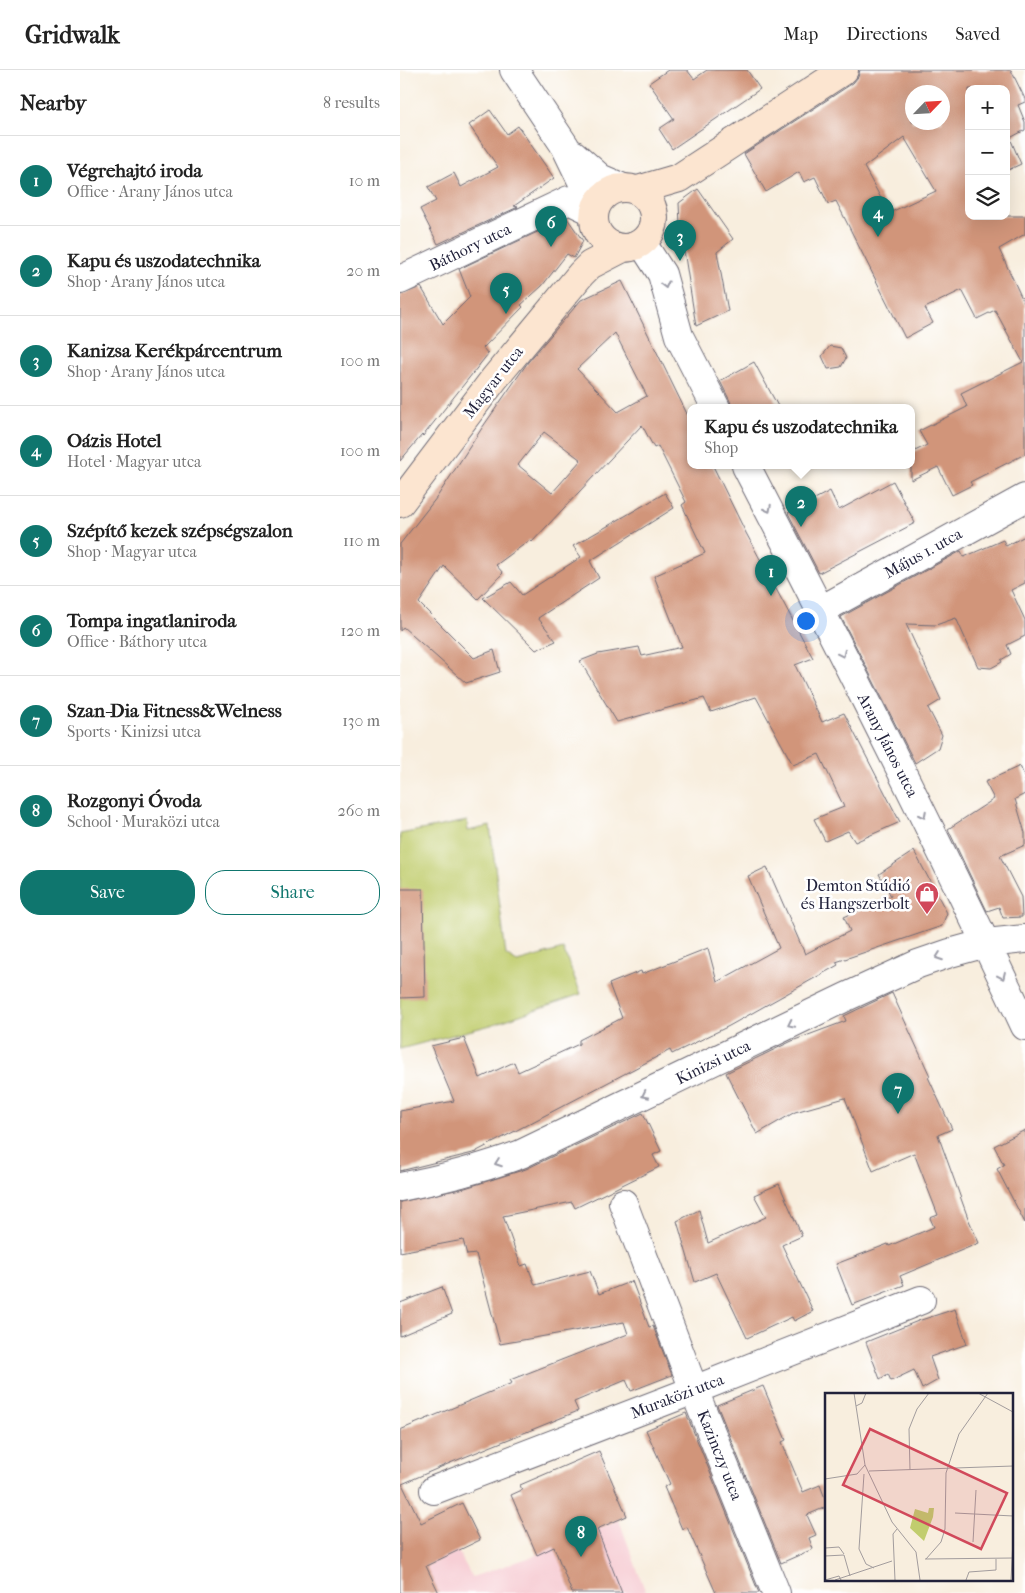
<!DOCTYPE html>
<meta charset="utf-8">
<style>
:root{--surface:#fff;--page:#f6f6f6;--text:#222;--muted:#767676;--line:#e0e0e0;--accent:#0f766e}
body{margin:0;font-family:"IM FELL French Canon",serif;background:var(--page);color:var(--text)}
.controls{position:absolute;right:15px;top:15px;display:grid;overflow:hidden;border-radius:10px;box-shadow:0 5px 20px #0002}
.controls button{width:45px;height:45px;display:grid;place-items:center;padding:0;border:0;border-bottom:1px solid var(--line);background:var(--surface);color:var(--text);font:25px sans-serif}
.compass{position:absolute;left:505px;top:15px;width:45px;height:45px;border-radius:50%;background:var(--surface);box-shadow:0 5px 20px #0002;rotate:65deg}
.you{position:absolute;left:405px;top:550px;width:18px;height:18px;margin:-12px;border:4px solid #fff;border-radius:50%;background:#1a73e8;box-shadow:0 0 0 8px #1a73e833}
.badge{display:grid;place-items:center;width:32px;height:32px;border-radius:50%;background:var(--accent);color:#fff;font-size:16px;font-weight:700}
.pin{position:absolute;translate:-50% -41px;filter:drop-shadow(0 1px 2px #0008)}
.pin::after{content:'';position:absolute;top:26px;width:18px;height:15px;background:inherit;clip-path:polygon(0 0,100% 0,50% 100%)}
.popup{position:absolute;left:287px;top:334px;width:228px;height:65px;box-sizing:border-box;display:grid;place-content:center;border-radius:10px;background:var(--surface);filter:drop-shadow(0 1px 4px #0005);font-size:16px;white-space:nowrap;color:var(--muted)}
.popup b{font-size:19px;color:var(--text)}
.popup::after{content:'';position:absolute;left:50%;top:100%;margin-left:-10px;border:10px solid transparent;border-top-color:var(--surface)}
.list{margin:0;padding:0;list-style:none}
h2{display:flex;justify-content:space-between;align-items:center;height:65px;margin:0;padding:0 20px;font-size:21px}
h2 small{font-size:16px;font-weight:400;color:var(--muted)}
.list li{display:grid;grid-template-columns:32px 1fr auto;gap:15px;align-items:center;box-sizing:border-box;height:90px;padding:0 20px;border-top:1px solid var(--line)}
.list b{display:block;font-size:19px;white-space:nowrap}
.list p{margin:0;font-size:16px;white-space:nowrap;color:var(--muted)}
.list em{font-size:16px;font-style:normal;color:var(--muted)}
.actions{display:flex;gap:10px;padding:15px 20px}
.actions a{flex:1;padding:11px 0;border:1px solid var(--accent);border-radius:20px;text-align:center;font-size:18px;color:var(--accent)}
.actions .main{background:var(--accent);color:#fff}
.icon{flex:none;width:28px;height:28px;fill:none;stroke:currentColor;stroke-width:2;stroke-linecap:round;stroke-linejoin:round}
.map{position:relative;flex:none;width:625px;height:1523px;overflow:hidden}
header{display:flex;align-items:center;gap:30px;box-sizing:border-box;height:70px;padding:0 25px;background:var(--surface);border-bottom:1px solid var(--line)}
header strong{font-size:24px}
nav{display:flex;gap:28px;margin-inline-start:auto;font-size:18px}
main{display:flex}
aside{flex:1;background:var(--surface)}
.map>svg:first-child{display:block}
</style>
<header>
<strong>Gridwalk</strong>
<nav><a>Map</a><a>Directions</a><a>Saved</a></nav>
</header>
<main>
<aside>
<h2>Nearby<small>8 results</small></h2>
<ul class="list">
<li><span class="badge">1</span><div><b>Végrehajtó iroda</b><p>Office · Arany János utca</p></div><em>10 m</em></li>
<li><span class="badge">2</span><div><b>Kapu és uszodatechnika</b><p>Shop · Arany János utca</p></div><em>20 m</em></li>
<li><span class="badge">3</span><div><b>Kanizsa Kerékpárcentrum</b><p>Shop · Arany János utca</p></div><em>100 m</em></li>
<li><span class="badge">4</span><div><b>Oázis Hotel</b><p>Hotel · Magyar utca</p></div><em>100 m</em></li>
<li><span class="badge">5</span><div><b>Szépítő kezek szépségszalon</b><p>Shop · Magyar utca</p></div><em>110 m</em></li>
<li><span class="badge">6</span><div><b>Tompa ingatlaniroda</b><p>Office · Báthory utca</p></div><em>120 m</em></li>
<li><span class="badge">7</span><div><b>Szan-Dia Fitness&amp;Welness</b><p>Sports · Kinizsi utca</p></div><em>130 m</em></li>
<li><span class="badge">8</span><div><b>Rozgonyi Óvoda</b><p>School · Muraközi utca</p></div><em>260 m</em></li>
</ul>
<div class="actions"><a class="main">Save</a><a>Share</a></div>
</aside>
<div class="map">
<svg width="625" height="1523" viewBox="0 0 625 1523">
<rect width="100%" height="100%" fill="#fff"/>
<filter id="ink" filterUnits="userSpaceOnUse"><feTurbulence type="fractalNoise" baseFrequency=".02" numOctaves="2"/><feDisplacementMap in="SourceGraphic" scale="10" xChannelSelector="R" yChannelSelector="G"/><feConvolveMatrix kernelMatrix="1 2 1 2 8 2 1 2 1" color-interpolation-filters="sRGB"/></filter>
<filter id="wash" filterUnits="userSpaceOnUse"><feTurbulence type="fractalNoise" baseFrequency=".0096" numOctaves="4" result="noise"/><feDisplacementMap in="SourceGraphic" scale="20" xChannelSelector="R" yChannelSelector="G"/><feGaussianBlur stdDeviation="1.12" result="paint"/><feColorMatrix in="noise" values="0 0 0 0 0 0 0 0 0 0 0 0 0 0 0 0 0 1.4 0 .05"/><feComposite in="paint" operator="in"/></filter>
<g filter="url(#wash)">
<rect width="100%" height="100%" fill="#f8eede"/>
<path fill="#f7cfd5" d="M219,1450L246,1523H0V1509L58,1481L72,1507L137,1485Z"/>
<path fill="#c1cd6e" stroke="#727854" d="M67,751L68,761L90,756L106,885L117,892L163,879L181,924L91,955L0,979V764Z"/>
<g id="blocks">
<path fill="#d1957a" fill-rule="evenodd" d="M268,0H287L294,9L307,0H347L360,19L272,79L259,59L274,49L249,13Z
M460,0H611L625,29V32L618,35L625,52V60L610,68L621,94L606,101V19H569V146H625V164L599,179L625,235V384L570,412L572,415L552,425L538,397L511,410V383L527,375L519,361L567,337L561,323L623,292L595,240L577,249L562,220L525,238L533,253L505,268L436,131L428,134L415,107L404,112L399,102L366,122L344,84L453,13L458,7ZM512,22H542V52H512ZM504,67L536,121L489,143L464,97Z
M90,40L107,64L118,56L154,108L114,136L118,137L38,174L20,139L36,131L28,117L54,103L61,117L98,97L69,55Z
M298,119L333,169L317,182L328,241L296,256L280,155L279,133Z
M167,148L183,171L174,188L167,184L142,216L121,235L123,237L83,278L88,284L23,366L22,365L0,391V225L21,217L43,254L70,227L59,199Z
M222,211L291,352V396H313L346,463L413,588L395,595L422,652L444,643L500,752L455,772L448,761L425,771L414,749L444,737L419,684L393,695L356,627L311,642L304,628L217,652L180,591L198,584L239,577L242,586L282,577L254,506L305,483L282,435L286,432L258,376L254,378L242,355L132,472L130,470L96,495L103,503L78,529L44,496L19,533L74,588L94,580L100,602L66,613L3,557L0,561V474L37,427L82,358L128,292L181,230ZM215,263L247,326L218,342L177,299ZM144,362L181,390L152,423L118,395Z
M430,276L441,278L446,288L441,297L428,299L422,286Z
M354,292L379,338H332L330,331L320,311Z
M493,411L515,453L419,503L388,443L430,421L439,440Z
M265,423L274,438L190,491L199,508L138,548L156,571L136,580L83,528L111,512L122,525L181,487L173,476Z
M625,466V513L611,520L625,550V566L607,575L611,584L601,590L602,592L591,598L578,597L556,548L536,555L506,554L541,630L528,638L542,665L538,678L515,693L441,547L561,481L564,487L603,470L606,476Z
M620,696L625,708V724L615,729L625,763V775L600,786L621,827L622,847L603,848L599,837L587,841L548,759L594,729L585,712Z
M514,781L547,843L542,856L436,892L438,895L329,956L272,984L270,980L77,1081V1082L0,1101V1041L54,1031L31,976L64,968L80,1008L114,992L118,1002L179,974V970L222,948L209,914L241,901L242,904L308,878L317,912L379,878L348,806L367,797L405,884L450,861L444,847L491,826L479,804Z
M0,819H23L25,927L0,928Z
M492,923L530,1006L528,1007L552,1059L538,1065L568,1148L579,1173L500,1206L504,1215L452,1235L436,1194L488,1174L489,1176L534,1157L530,1148L538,1145L514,1083L473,1101L445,1028L395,1042L357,1064L326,1003L392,971L446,951L444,946Z
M243,1043L261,1081L253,1085L259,1097L175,1138L172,1132L103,1146L121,1196L127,1194L135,1215L190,1201L199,1224L232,1211L249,1257L253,1256L272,1305L231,1321L226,1310L174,1332L178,1341L50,1393L2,1414L21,1453L62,1433L80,1470L26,1496L39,1523H0V1360L112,1313L110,1310L228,1264L224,1252L100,1274L76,1184L67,1185L63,1170L0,1182V1132L65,1118L126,1099Z
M625,1060V1153L597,1099L604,1095L594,1076Z
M379,1114L402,1166L382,1175L413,1241L394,1251L392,1247L347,1268L316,1203L295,1212L277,1151L299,1140L308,1173L366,1147L354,1125Z
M42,1217L52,1244L0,1266V1233Z
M555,1239L567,1274L530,1287L538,1310L522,1319L514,1300L491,1311L488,1304L480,1309L466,1272L518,1251Z
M363,1316L386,1370L382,1372L403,1422L420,1415L426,1431V1437L407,1445L416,1465L409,1468L413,1479L381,1493L317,1335Z
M286,1343L359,1523H316L287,1457L282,1459L264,1417L270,1414L246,1360Z
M199,1381L227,1446L197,1459L222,1523H172L154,1477L137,1485L111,1425L122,1420L120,1415Z"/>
</g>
</g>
<g filter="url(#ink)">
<use href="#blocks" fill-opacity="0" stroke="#6d6974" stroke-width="1"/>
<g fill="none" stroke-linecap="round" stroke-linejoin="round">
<g stroke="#6d6974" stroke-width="30">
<path id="street" d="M114,0L165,76L195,138
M173,84L200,108L221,117
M242,173L262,204L279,266L316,338
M0,210L169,130L194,142
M346,396C442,581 536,767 625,956
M421,540L625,428
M0,1117C42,1109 81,1099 121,1084L446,927L518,894L550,883L586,873L625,869
M223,1133L294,1320L376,1523
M34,1420L294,1320L521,1230"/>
</g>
<g stroke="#6d6974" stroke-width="30">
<path id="secondary" d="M194 148a30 30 0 1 1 60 0a30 30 0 1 1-60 0Z
M238,120L279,108L285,104L444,0
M0,433L94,309L181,204L190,195L223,178"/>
</g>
<use href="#street" stroke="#fff" stroke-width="28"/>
<use href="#secondary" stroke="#fce5d0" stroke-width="28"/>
</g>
<defs><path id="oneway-chevron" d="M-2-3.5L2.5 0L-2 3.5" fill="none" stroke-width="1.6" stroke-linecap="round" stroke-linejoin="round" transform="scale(1.25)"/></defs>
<g stroke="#9c9ca7">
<use href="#oneway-chevron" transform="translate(265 215) rotate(76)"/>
<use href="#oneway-chevron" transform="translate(368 439) rotate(63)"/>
<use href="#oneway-chevron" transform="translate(442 584) rotate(64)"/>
<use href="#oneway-chevron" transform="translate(523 745) rotate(63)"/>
<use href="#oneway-chevron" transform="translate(539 887) rotate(160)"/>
<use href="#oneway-chevron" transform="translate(602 906) rotate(65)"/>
<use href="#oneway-chevron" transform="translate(391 954) rotate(154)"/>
<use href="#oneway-chevron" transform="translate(245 1025) rotate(154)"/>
<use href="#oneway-chevron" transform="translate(98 1093) rotate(160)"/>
</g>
</g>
<defs>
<g id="shop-pin" transform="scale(1.25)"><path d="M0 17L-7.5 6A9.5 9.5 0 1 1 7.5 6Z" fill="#d1495b" stroke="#fff"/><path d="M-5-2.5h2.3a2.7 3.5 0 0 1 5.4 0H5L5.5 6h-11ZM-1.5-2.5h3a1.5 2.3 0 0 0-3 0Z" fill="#fff"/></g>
</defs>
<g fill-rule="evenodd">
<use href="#shop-pin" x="527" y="824"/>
</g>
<g text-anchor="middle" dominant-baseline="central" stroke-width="5" stroke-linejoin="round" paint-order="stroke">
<g font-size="16" fill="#22223b" stroke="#fff">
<text transform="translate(70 177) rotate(-26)">Báthory utca</text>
<text transform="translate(93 312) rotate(-52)">Magyar utca</text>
<text transform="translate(523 483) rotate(-29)">Május 1. utca</text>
<text transform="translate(488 675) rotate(63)">Arany János utca</text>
<text transform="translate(313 992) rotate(-26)">Kinizsi utca</text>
<text transform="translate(277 1326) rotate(-21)">Muraközi utca</text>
<text transform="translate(320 1385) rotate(68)">Kazinczy utca</text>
</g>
<g font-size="16" fill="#22223b" stroke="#fff" text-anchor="end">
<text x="510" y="815">Demton Stúdió<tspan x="510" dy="18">és Hangszerbolt</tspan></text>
</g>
</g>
<g transform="translate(425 1323)">
<rect width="188" height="188" fill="#f8eede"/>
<path d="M104,115H109L108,124L99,148L85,135L90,116L103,120Z" fill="#c1cd6e"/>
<path fill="none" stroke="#a29c9d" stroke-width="1" d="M29,0L40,72L32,81M153,0L188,19M31,13L37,10L41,0M40,72L67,129L91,159L95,187M85,77L84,36L92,16L104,0M44,78L188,73M39,81L34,156L41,171L49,175M0,86L32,81M130,120L188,123M148,149L151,97M0,155L14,154L19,161M0,163L19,162L25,183M100,166L188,165M101,166L116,149L120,136L121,80L134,41L163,0M0,187L14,183L16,187M10,187L67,168M70,187L68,141L72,136M141,187L144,179L171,177V166M186,187L188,147"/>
<path fill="#d1495b" fill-opacity="0.15" stroke="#d1495b" stroke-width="2.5" d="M45,36L182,100L156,156L18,92Z"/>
<rect width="188" height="188" fill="none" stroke="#22223b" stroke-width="2.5"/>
</g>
</svg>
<div class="controls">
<button>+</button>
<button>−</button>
<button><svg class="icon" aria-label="layers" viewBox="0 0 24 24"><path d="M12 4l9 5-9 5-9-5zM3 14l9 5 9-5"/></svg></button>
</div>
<svg class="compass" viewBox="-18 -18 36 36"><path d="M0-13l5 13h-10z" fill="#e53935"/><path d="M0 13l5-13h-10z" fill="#767676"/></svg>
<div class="you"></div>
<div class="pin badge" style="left:371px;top:526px">1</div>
<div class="pin badge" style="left:401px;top:457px">2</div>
<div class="popup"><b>Kapu és uszodatechnika</b>Shop</div>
<div class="pin badge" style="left:280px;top:191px">3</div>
<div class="pin badge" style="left:478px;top:167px">4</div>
<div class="pin badge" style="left:106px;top:244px">5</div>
<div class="pin badge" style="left:151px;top:177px">6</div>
<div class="pin badge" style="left:498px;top:1044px">7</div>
<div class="pin badge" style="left:181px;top:1487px">8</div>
</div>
</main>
